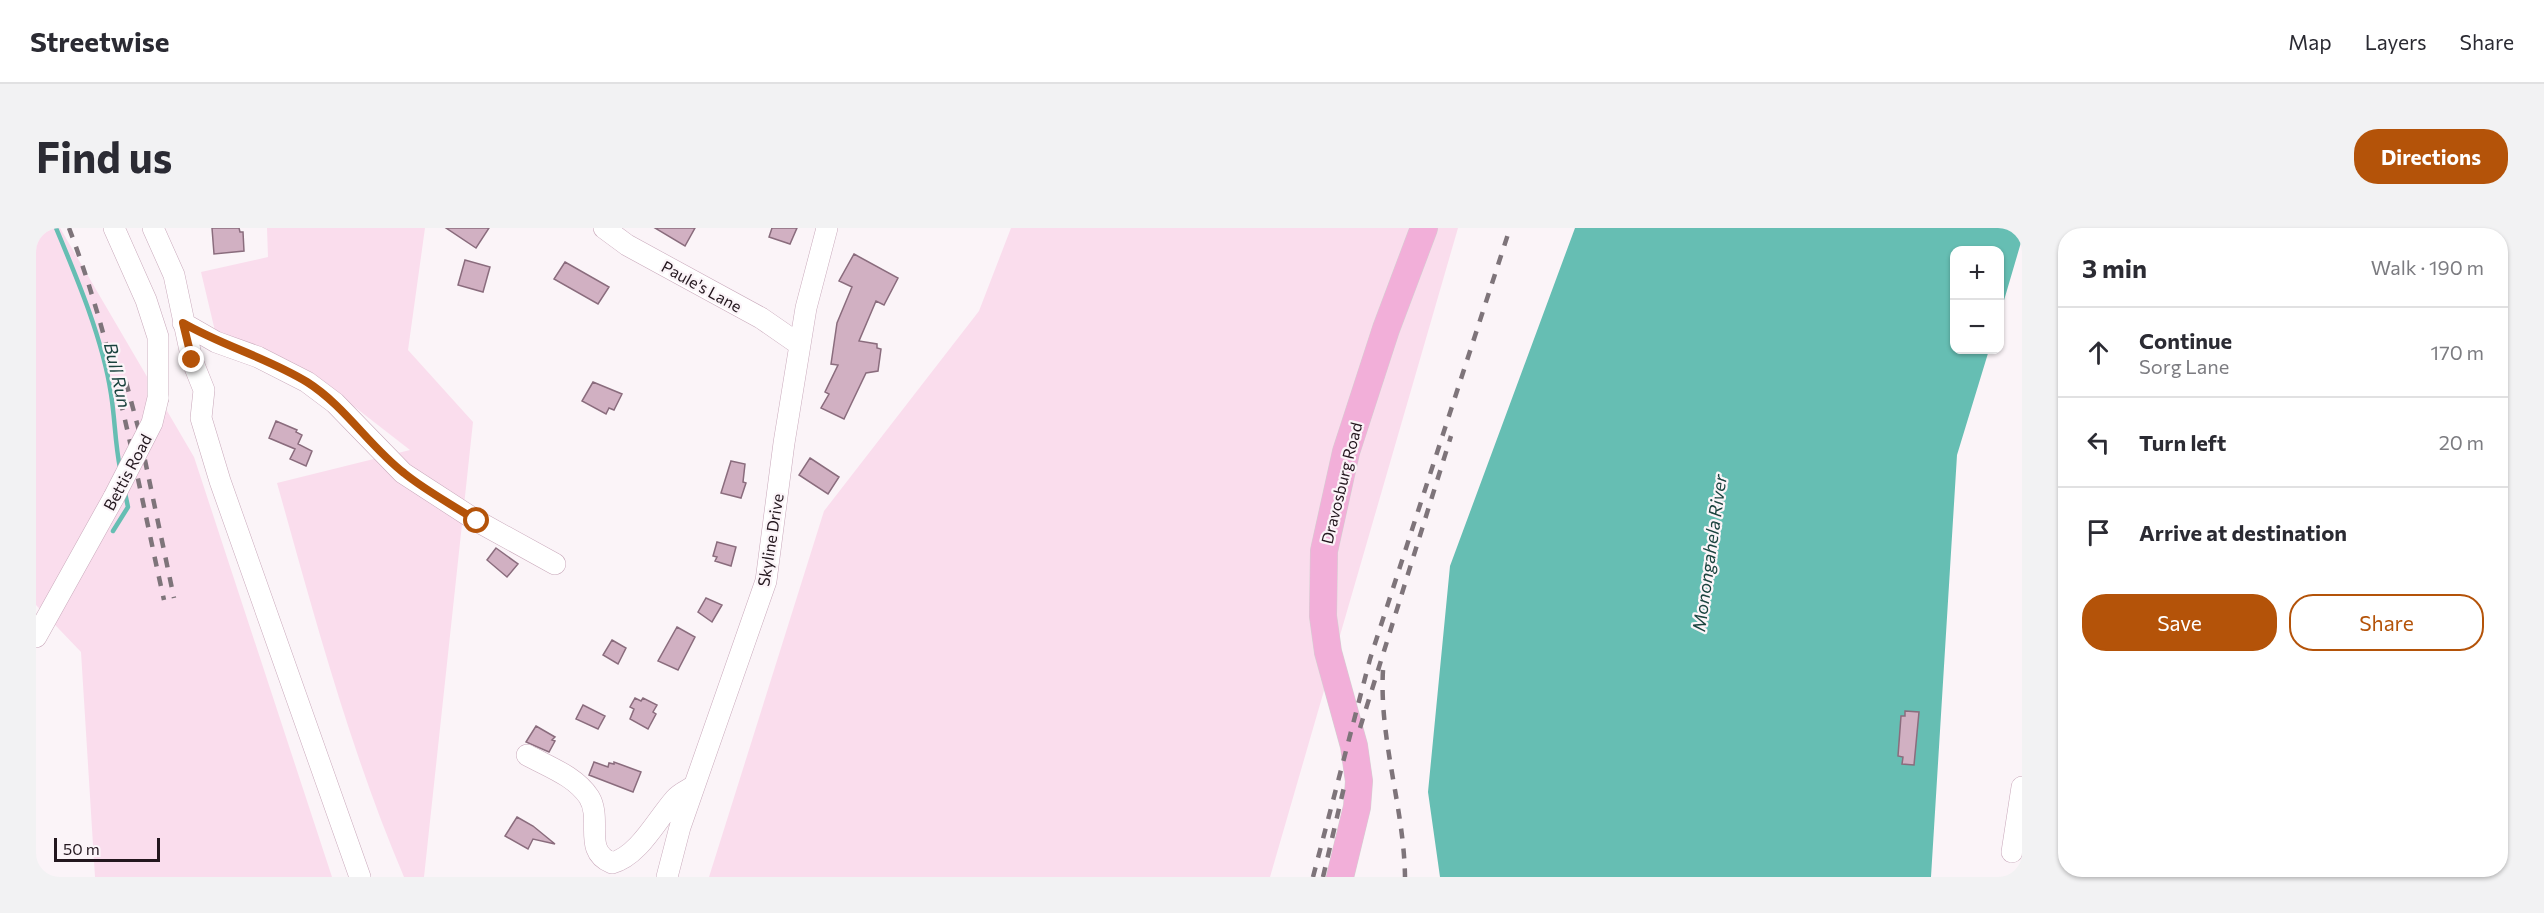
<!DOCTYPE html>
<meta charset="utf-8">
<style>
:root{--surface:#fff;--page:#f2f2f3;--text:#2b2b33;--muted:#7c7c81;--line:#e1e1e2;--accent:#b45309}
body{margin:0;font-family:Commissioner,sans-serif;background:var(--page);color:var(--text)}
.controls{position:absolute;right:18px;top:18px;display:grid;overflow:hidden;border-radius:12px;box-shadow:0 2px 4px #0004}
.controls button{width:54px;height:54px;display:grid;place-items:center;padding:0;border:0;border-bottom:2px solid var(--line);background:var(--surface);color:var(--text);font:30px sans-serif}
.scale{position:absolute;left:18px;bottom:15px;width:106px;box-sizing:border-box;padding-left:6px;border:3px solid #23171e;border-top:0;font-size:16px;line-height:21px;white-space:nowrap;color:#23171e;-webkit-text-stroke:4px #fbf4f8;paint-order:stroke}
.stop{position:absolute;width:18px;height:18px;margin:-14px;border:4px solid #b45309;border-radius:50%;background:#fff}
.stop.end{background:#b45309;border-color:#fff;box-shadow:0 2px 6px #0008}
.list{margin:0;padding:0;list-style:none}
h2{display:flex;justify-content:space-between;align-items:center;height:78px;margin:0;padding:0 24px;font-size:26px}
h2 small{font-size:20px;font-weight:400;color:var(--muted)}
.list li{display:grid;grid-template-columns:39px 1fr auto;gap:18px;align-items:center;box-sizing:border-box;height:90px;padding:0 24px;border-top:2px solid var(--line)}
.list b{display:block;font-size:22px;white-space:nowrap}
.list p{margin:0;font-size:20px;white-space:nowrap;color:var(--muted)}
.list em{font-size:20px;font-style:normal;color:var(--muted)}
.actions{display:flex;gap:12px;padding:18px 24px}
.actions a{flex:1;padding:14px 0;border:2px solid var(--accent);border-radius:24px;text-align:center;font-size:21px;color:var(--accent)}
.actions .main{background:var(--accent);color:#fff}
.icon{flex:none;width:33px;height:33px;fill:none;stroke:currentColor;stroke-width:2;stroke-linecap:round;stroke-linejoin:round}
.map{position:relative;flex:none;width:1986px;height:649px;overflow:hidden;border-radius:24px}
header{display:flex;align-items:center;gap:36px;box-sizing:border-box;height:84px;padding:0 30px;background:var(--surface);border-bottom:2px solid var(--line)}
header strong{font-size:28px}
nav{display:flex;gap:33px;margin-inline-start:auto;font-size:21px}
.intro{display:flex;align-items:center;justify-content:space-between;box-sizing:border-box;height:144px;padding:0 36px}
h1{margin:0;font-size:42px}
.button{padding:15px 27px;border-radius:24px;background:var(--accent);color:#fff;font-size:21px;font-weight:700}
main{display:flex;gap:36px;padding:0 36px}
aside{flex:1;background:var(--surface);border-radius:24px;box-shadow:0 2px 4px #0004}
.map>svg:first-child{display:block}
</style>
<header>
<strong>Streetwise</strong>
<nav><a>Map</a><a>Layers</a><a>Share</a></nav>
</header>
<div class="intro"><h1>Find us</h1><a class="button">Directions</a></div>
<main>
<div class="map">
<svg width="1986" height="649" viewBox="0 0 1986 649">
<rect width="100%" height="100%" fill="#fbf4f8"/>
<path fill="#fadded" d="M0,0H24L158,229L296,649H59L45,424L0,377Z
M231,0H389L372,122L437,194L388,649H368C314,522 278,387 241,255L374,222L320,180L179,103L165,44L232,29Z
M975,0H1422L1234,649H673L788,283L943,83Z"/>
<path fill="#66beb3" d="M1539,0H1986V11L1964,86V22H1918V122H1953L1921,227L1895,649H1404L1392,564L1414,338Z"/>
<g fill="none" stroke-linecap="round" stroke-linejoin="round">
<path stroke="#66beb3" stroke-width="4.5" d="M20,0C41,50 67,112 75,166C79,191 79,215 84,240
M77,303L92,279L89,265"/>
</g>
<path fill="#d1b0c2" stroke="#8a6c7d" stroke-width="1.5" d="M176,0H203L204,4H207L208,23L178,26Z
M410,0H453L440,20Z
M619,0H659L649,18Z
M736,0H761L754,16L733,9Z
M818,26L862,50L848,77L840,73L823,113L841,116V120L845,121L842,143L830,145L808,191L785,180L793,166L789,164L802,137L795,136L801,95L816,59L803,53Z
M429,32L454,39L447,64L422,57Z
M529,34L573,59L562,76L518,51Z
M557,154L586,166L578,182L573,180L570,186L546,173Z
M240,193L261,202L260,204L266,207L262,216L276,223L270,238L254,231L259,221L233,210Z
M774,230L803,249L792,266L763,247Z
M695,233L709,236L707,254L710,255L705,270L685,265Z
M681,314L700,319L695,338L679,333L681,329L677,328Z
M460,320L482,336L471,349L451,332Z
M670,370L686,377L676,394L662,384Z
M641,399L659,409L642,442L622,433Z
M576,412L590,420L582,436L567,427Z
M599,470L605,473L607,470L621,477L617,484L620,486L612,501L594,491L598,481L594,479Z
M547,477L569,488L562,501L540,491Z
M1869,483L1883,484L1878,537L1866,536L1867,529L1862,528L1865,488H1869Z
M500,498L519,509L516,512L519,513L513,524L490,514Z
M558,534L572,539L573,535L578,536V534L605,544L597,564L553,547Z
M481,589L497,598L519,616L497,611L492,621L469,608Z"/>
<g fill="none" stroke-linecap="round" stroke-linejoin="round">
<g stroke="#c9a9bb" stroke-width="22">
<path id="minor" d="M78,0L110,72L122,109V170
M117,0L138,47L156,132L168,162L165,190L184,253L324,649
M568,0L591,17L725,90L764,117
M147,95L180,114L222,129L271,154L299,175L367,245L441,293L519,336
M0,409L78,269
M491,527C513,539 539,548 553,569C567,592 546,623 576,635C603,628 621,591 639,571C644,565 652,562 658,558
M1976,624L1986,559
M631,649L644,599L730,353L748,215L770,80L791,0"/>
</g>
<g stroke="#d3d1d2" stroke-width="28">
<path id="major" d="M1304,649L1321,579L1323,553L1318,518L1292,424L1287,388L1288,323L1310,224L1350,101L1388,0"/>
</g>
<use href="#minor" stroke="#fff" stroke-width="21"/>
<use href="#major" stroke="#f2afd9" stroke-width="27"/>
<path stroke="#7e747a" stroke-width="4.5" stroke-dasharray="10 10" stroke-linecap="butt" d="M33,0C79,121 100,247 128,372
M90,154L102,199L138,370
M1347,442C1343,512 1368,579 1369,649
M1324,500L1415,208
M1277,649L1334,431L1474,0
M1287,649L1309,555"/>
<g stroke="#c9a9bb" stroke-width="22" stroke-linecap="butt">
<path id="minor-bridge" d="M78,269L116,195L122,170"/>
</g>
<use href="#minor-bridge" stroke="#fff" stroke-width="21"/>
</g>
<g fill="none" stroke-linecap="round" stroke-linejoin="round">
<path stroke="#b45309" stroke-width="8" d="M156,132L147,95C187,118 232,130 271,154C309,178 333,218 368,245C390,263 417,277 441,293"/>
</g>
<g text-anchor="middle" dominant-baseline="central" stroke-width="4.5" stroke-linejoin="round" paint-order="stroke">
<g font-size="16" fill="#23171e" stroke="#fbf4f8">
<text transform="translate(666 58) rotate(29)">Paule's Lane</text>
<text transform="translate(91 244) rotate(-62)">Bettis Road</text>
<text transform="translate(1305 255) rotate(-76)">Dravosburg Road</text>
<text transform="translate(734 312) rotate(-81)">Skyline Drive</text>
</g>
<g font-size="18" font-style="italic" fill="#1a433e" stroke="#fbf4f8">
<text transform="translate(82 147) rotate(77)">Bull Run</text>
<text transform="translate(1673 325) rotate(-82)">Monongahela River</text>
</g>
</g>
</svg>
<div class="controls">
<button>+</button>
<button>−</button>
</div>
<div class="scale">50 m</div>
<div class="stop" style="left:441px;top:293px"></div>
<div class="stop end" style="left:156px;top:132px"></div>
</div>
<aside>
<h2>3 min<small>Walk · 190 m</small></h2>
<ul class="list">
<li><svg class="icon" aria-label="ahead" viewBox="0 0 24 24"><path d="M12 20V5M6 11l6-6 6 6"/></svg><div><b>Continue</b><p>Sorg Lane</p></div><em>170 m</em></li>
<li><svg class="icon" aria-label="left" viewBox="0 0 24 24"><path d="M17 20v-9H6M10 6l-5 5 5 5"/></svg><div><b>Turn left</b></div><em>20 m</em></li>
<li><svg class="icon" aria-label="arrive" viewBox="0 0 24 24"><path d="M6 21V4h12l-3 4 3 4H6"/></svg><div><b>Arrive at destination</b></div></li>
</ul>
<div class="actions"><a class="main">Save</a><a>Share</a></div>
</aside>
</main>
